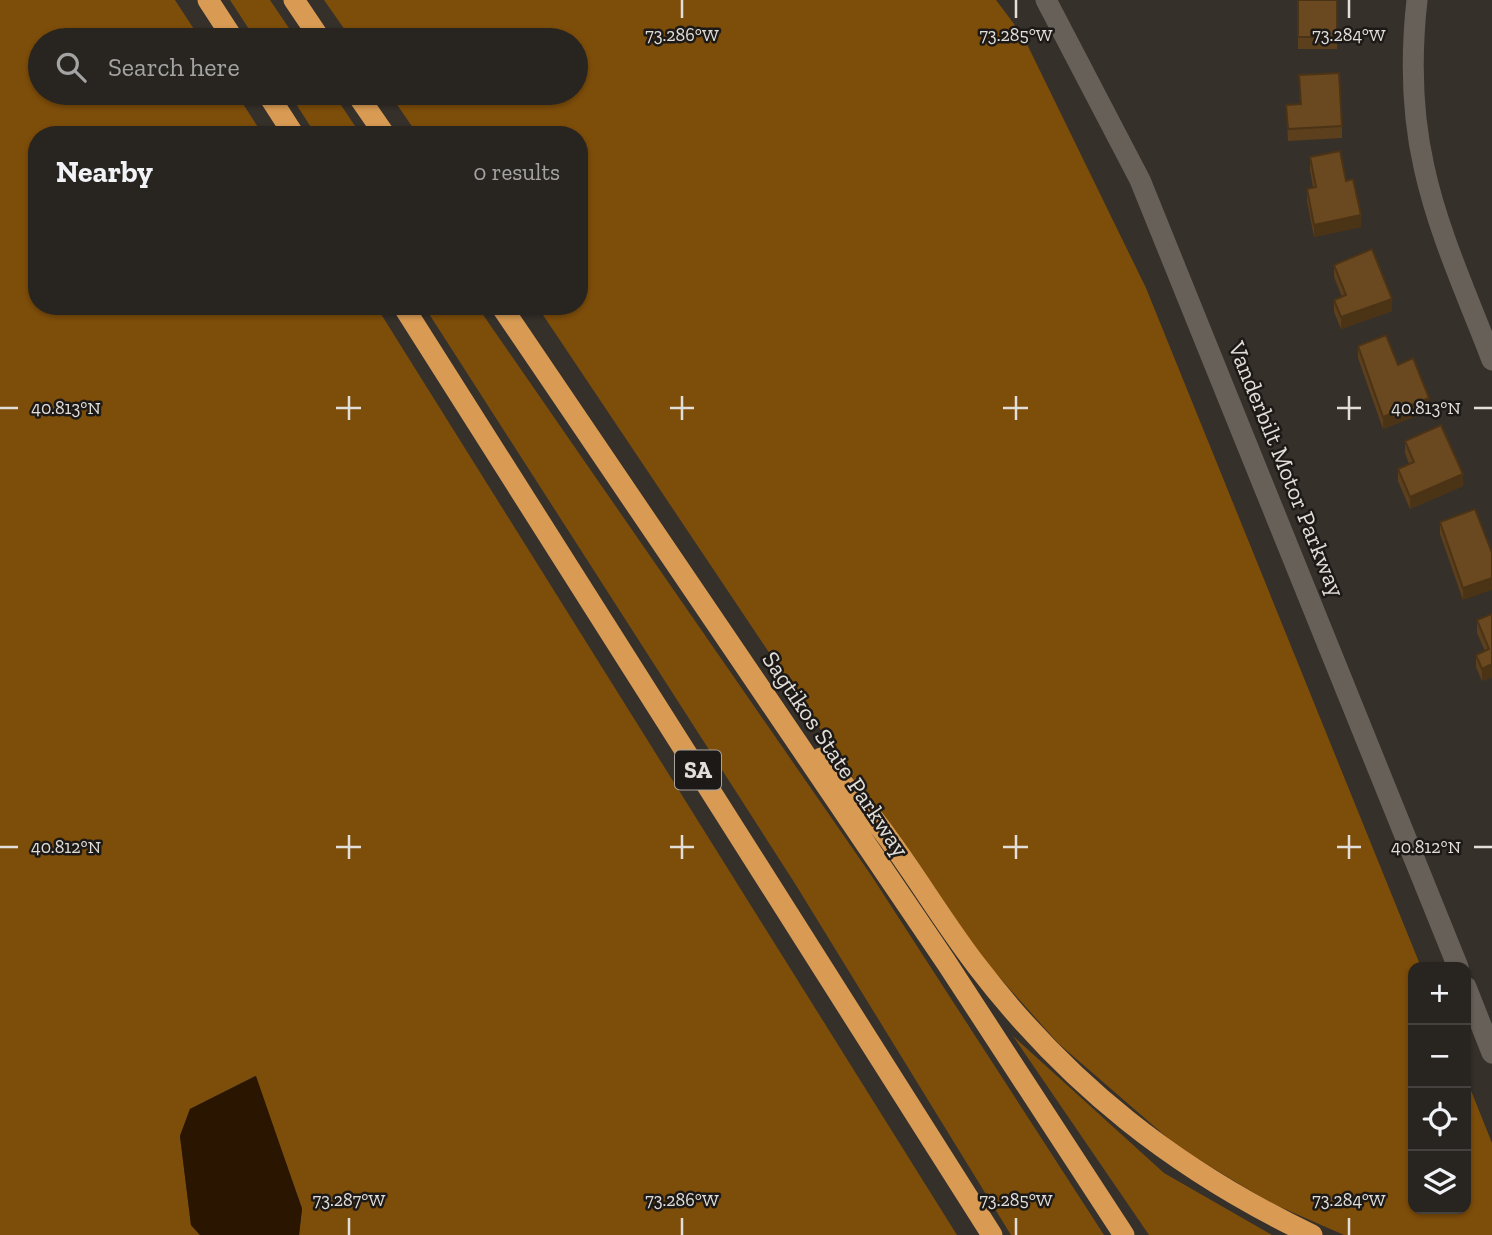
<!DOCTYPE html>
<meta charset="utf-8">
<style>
:root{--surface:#282420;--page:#34302d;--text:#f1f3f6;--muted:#a5a4a5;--line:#44413e}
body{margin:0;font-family:"Zilla Slab",serif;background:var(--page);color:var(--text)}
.controls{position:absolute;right:21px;bottom:21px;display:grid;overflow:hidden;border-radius:14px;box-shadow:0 2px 5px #0004}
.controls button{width:63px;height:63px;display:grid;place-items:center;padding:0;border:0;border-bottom:2px solid var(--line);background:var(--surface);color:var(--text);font:35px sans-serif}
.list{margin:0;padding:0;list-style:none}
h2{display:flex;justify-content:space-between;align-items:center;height:91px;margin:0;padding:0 28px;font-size:30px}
h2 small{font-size:23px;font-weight:400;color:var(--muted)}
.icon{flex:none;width:38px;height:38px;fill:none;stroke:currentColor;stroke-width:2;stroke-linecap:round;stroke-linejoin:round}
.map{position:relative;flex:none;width:1492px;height:1235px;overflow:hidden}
.search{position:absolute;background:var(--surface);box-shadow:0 2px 5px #0004;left:28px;top:28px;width:560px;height:77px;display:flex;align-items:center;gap:18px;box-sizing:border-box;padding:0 24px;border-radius:38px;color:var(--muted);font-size:26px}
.panel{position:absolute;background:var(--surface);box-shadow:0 2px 5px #0004;left:28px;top:126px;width:560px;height:189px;border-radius:28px}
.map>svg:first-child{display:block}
</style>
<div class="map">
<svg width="1492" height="1235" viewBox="0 0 1492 1235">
<rect width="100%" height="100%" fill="#36302a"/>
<path fill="#7d4d0a" d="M0,0H175L201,40H40V93H236L263,135H37V306H376L957,1235H299L302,1208L255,1076L190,1109L180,1136L191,1225L200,1235H0Z
M230,0H270L297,40H256Z
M324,0H996L1023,36L1146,288L1421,967H1413V1209H1466V1078L1492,1143V1235H1344L1269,1202L1178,1147L1058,1043L975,950L898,845L537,306H579V135H418L389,93H576V40H352Z
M289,93H333L361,135H316Z
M424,306H477L871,875L1104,1235H1011L794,882Z
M1013,1036L1164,1173L1272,1235H1149Z"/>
<path fill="#291500" d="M256,1076L302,1209L299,1235H200L191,1225L180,1136L190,1109Z"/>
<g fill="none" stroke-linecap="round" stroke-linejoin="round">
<path stroke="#676059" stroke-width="21" d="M1417,0C1411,54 1412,114 1424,167C1438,232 1468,297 1492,360"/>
<path stroke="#676059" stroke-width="21" d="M1046,0L1140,180L1458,967
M1466,987L1492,1053"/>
<path stroke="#d99b53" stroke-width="21" d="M208,0L234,40
M294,0L321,40
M267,93L294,135
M356,93L385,135
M403,306L992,1235
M501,306L946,962L1124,1235
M821,758C838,778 856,798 873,818C910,865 940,918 977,966C1068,1085 1176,1170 1312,1235"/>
</g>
<path fill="#5c3f1c" d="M1298,0H1337V49H1298Z
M1299,75L1342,126V138L1288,141L1286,105L1300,104Z
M1310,157L1346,181L1361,227L1314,237L1307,201V189L1313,187L1310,170Z
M1334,265L1392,311L1341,329L1334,312V300L1342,297L1334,277Z
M1358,346L1398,365L1429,411L1383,429L1358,358Z
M1405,441L1463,486L1410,509L1398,481V469L1409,464L1405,453Z
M1440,522L1492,553L1463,600L1440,534Z
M1492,614V677L1482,681L1476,667V655L1485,651L1477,633V620Z"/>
<path fill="#4b3316" d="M1361,215V227L1314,237V225Z
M1392,299V311L1341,329V317Z
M1429,398V411L1383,429V417Z
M1463,474V486L1410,509V497Z
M1492,578V590L1463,600V588Z
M1492,664V677L1482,681V669Z"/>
<path fill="#6b4920" stroke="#4b3316" stroke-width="2" d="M1298,0H1337V37H1298Z
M1339,73L1342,126L1288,129L1286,105L1301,104L1299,75Z
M1340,151L1346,181L1353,179L1361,215L1314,225L1307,189L1316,187L1310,157Z
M1372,249L1392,299L1341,317L1334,300L1346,295L1334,265Z
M1386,335L1398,365L1413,358L1429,398L1383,417L1358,346Z
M1441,425L1463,474L1410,497L1398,469L1414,462L1405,441Z
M1475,509L1492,553V578L1463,588L1440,522Z
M1492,614V664L1482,669L1476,655L1489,649L1477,620Z"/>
<path fill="none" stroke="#e2deda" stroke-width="2.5" d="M682,0V18M1016,0V18M1349,0V18M349,396V420M682,396V420M1016,396V420M1349,396V420M0,408H18M336,408H361M670,408H694M1003,408H1028M1337,408H1361M1474,408H1492M349,835V859M682,835V859M1016,835V859M1349,835V859M0,847H18M336,847H361M670,847H694M1003,847H1028M1337,847H1361M1474,847H1492M349,1218V1235M682,1218V1235M1016,1218V1235M1349,1218V1235"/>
<g text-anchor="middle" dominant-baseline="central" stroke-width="5" stroke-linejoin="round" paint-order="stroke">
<rect fill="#1c1916" stroke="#a7a39f" stroke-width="2" x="675" y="750.5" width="46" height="39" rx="5"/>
<g font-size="23" font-weight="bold" fill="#e2deda">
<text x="698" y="770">SA</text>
</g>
<g font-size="24" fill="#e2deda" stroke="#1c1916">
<text transform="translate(1287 469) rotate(68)">Vanderbilt Motor Parkway</text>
<text transform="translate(836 754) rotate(56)">Sagtikos State Parkway</text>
</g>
</g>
<g font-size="18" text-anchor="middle" fill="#e2deda" stroke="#1c1916" stroke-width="5" stroke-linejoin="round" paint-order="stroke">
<text x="682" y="41">73.286°W</text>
<text x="1016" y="41">73.285°W</text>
<text x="1349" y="41">73.284°W</text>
<text x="66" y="414">40.813°N</text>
<text x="1426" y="414">40.813°N</text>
<text x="66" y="853">40.812°N</text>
<text x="1426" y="853">40.812°N</text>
<text x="349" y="1206">73.287°W</text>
<text x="682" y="1206">73.286°W</text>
<text x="1016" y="1206">73.285°W</text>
<text x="1349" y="1206">73.284°W</text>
</g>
</svg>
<div class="controls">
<button>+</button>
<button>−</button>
<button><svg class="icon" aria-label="locate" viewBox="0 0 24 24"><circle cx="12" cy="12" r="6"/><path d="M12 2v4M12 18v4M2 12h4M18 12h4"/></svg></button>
<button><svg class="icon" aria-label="layers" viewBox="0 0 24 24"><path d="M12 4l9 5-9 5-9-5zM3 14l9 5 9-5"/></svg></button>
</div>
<div class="search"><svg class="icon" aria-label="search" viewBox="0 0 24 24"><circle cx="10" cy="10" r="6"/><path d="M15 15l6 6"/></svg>Search here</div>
<section class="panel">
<h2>Nearby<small>0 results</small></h2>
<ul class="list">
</ul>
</section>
</div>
